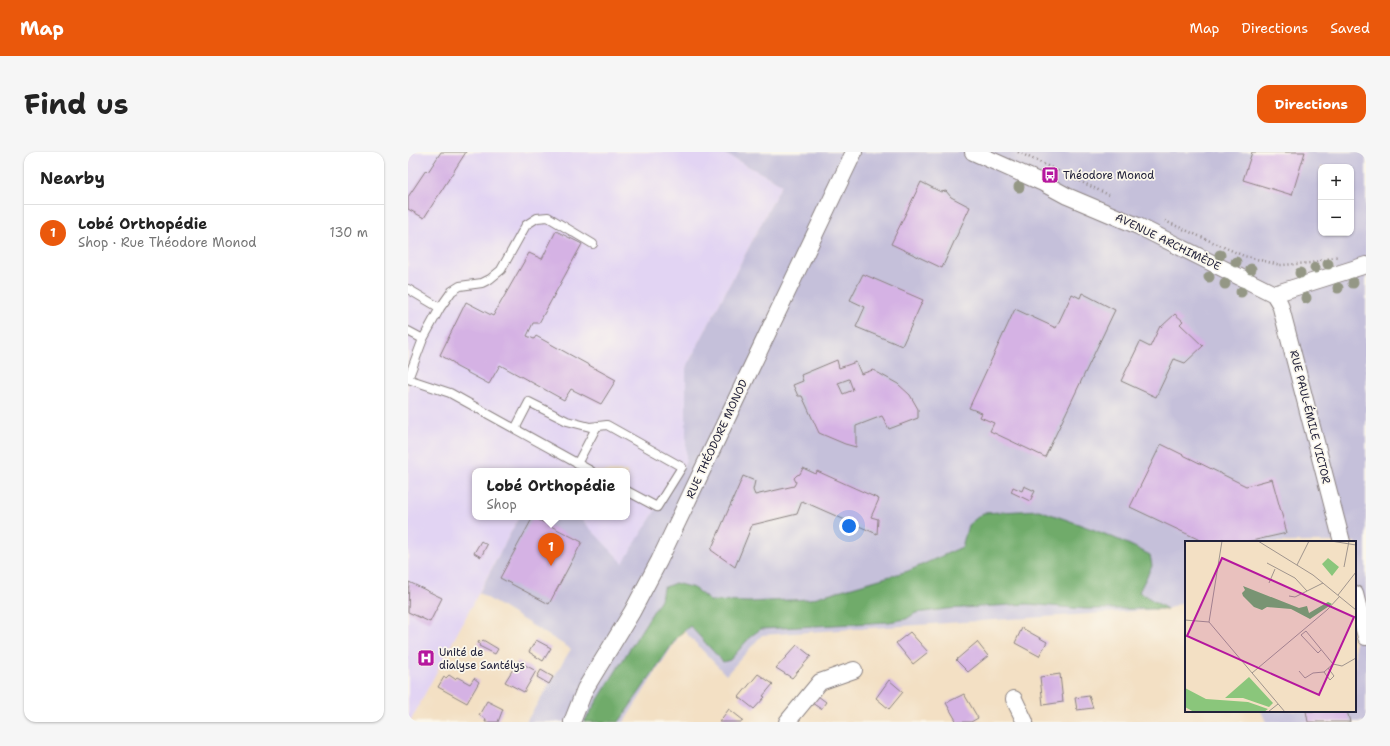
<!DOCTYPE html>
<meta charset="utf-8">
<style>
:root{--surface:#fff;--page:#f6f6f6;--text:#222;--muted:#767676;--line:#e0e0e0;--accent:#ea580c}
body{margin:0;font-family:"Shantell Sans",sans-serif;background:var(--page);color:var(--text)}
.controls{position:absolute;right:12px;top:12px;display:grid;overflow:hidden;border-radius:8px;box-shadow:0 1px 3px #0004}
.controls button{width:36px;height:36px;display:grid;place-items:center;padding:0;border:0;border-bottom:1px solid var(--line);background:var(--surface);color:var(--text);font:20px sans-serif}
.you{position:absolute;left:441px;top:374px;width:14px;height:14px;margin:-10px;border:3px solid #fff;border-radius:50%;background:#1a73e8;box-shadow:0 0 0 6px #1a73e833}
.badge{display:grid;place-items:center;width:26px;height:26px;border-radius:50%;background:var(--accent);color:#fff;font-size:13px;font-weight:700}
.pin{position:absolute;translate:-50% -33px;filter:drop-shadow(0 1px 2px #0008)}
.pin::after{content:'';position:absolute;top:21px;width:14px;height:12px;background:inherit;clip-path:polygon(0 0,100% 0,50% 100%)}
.popup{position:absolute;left:64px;top:316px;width:158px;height:52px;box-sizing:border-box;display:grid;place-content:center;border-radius:8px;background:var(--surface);filter:drop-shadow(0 1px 3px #0005);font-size:13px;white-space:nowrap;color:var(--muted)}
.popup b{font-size:15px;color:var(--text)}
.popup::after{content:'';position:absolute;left:50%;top:100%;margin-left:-8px;border:8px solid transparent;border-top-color:var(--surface)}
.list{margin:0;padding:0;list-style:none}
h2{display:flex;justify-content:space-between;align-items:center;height:52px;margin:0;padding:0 16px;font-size:17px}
h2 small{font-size:13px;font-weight:400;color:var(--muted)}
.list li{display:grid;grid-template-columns:26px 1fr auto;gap:12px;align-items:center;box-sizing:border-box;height:56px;padding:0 16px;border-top:1px solid var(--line)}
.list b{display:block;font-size:15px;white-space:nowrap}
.list p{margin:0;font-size:13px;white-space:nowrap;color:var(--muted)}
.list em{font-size:13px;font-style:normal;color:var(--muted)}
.map{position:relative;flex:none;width:958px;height:570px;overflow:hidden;border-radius:12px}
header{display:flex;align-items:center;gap:24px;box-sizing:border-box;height:56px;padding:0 20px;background:var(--accent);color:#fff}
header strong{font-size:19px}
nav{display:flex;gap:22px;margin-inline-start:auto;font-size:14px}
.intro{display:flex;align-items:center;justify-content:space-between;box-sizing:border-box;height:96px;padding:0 24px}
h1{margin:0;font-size:28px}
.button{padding:10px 18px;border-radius:12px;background:var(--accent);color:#fff;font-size:14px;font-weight:700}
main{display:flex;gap:24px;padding:0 24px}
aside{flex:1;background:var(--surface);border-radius:12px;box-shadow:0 1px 3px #0004}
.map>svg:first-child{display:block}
</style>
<header>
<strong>Map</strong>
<nav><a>Map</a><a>Directions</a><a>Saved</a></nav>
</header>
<div class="intro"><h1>Find us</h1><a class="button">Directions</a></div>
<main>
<aside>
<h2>Nearby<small></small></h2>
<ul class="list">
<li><span class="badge">1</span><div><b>Lobé Orthopédie</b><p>Shop · Rue Théodore Monod</p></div><em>130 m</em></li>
</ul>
</aside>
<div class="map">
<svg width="958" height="570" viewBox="0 0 958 570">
<rect width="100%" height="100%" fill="#fbf7ec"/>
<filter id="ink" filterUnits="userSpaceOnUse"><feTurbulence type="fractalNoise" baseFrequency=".025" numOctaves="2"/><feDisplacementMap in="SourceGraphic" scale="8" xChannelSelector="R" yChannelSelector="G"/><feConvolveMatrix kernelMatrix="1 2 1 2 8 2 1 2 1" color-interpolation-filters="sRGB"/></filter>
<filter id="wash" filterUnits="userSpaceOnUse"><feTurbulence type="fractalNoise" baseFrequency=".012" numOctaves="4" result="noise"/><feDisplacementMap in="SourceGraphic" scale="16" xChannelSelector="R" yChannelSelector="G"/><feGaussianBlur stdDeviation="0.9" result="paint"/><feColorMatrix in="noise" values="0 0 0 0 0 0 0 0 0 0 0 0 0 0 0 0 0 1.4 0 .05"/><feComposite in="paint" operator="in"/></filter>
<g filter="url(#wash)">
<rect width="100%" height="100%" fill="#f3e0c4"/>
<path fill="#e2d4f3" d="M0,0H313L374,32L278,216V309L215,412L171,365H219V319H67V365H111L2,570H0Z"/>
<path fill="#c5c0da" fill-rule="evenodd" d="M313,0H958V570H858L853,559H947V390H778V449L759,457L354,483L318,523L275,478L216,570H118L163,497L71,441L111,365H171L215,411L278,309V216L374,32ZM913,15H943V81H913Z"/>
<path fill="#6fab6b" stroke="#486653" d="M631,358C668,371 707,384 742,403L744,414L731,440L759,457H677L619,452L539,457L508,461L498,467L481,470L353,477L343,484L322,508L315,510L282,474L270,484L211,570H176L253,447L255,436L267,431L286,436L302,449L341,450L402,447L500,419L554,395L560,373L575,361Z"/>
<g id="blocks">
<path fill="#d5b2e4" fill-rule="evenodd" d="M33,0H58L16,66L0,57V45L18,18L20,20Z
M844,0H897L884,43L835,28Z
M513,30L533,40L538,39L543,45L562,55L534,116L483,92Z
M148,79L174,92L131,171H125L119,184L126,187L128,184L208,228L193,252L163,237L156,248L92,213L81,232L47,214L46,211L32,203L58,150L85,164L121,101L134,107Z
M455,122L515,148L494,194L448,175L457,155L442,148Z
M674,141L707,158L637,305L582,279L586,271L572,265L574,261L561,256L607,157L648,176L664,142L672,146Z
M767,162L775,169L772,172L795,194L777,211L766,207L748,245L713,229L732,190L742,195L752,174L753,175Z
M429,208L431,216L448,210L453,222L465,218L490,232L502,243L510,257V266L481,277L474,264L448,274V295L437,292L411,281L394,244H390L385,233L395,229L393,223ZM441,227L445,238L435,242L430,231Z
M753,292L838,334L864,327L879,381L839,390H828L814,387L812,390H796L722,355Z
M395,316L408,322L409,319L471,347L463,365L470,367L469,382L394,349L389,362L344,373L327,415L303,398L335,324L347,329L345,338L347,343L386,334L388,330L386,326L389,323L392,322Z
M616,334L627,339L622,349L603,340L605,335L614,339Z
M125,365L174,390L141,452L92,426Z
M73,389L79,393L73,405L66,401Z
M1,430L34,446L22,470L0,460Z
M614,476L639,490L631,504L607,491Z
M502,480L520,500L505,512L488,491Z
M75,488L90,497L87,502L71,494L72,492L70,491L71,489L73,490Z
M128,488L143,496L135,509L121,500Z
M569,490L580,504L560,520L548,508Z
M389,493L403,504L384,526L368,516Z
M110,509L128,519L116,540L97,530Z
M133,518L145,525L141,532L129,525Z
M350,522L365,532L355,544L357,545L346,557L331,545Z
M652,522L655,550L635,553L632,525Z
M41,523L47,527L49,525L62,532L66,526L71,530L59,551L30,535L36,525L38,526Z
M481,528L495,540L481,557L468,546Z
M556,542L570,566L563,570H549L538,551Z
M410,544L418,550L413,557L404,551Z
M681,544L685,556L669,558L667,546Z
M79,549L95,557L90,570H77L78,567L71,563Z
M321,557L335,568L334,570H311Z
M898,559H939L942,570H900Z"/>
</g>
</g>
<g filter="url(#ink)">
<use href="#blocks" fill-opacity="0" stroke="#8a8180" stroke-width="1"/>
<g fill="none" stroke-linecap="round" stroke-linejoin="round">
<g stroke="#8a8180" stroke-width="10">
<path id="lane" d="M0,137L32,156L15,187L0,227
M32,156L44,139L52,134L74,131L82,127L93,118L118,73L129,66L140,65L185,92
M0,179L15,187
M0,227L42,241L183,319
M107,277L121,250L159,269L182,275L199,273L274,315L249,355L219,339
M169,312L189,274"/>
</g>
<g stroke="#8a8180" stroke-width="18">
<path id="street" d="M565,0L635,31L659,44L730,74L866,142L958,113
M866,142L872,152L934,390
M947,442L958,485
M606,547L617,570
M164,570L177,537L224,460L251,409L446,0
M379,570L412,530L446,518"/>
</g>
<path stroke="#8a8180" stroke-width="2.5" stroke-dasharray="1 3" stroke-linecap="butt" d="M610,0L701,43
M757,69L836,104L872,113L903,111L930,104"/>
<use href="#lane" stroke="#fff" stroke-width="8"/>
<use href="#street" stroke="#fff" stroke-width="16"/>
</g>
<g fill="#949785">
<circle cx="611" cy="35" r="5.5"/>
<circle cx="812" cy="103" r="5.5"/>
<circle cx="828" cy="110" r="5.5"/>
<circle cx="920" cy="112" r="5.5"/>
<circle cx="907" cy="116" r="5.5"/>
<circle cx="843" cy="117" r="5.5"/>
<circle cx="892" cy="121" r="5.5"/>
<circle cx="801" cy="125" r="5.5"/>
<circle cx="945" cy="131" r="5.5"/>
<circle cx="817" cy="132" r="5.5"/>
<circle cx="930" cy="136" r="5.5"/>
<circle cx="833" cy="140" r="5.5"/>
<circle cx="898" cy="146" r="5.5"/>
</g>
</g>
<defs>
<g id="bus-square" transform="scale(0.9)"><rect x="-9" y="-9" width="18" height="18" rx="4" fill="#b5179e" stroke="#fbf7ec"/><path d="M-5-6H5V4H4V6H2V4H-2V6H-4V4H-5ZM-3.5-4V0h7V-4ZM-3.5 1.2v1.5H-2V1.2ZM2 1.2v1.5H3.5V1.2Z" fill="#fff"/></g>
<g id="hospital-square" transform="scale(0.9)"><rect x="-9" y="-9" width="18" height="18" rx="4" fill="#b5179e" stroke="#fbf7ec"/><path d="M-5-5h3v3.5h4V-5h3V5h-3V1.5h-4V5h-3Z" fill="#fff"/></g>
</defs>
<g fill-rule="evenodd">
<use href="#bus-square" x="642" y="23"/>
<use href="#hospital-square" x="18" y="506"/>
</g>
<g text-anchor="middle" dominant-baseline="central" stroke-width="3.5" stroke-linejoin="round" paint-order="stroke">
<g font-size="11" fill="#22223b" stroke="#fbf7ec" text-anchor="start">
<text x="655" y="23">Théodore Monod</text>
<text x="31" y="500">Unité de<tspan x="31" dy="13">dialyse Santélys</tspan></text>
</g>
<g font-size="11" fill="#22223b" stroke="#fbf7ec">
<text transform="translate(760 90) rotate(26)">AVENUE ARCHIMÈDE</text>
<text transform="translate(902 265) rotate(76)">RUE PAUL-ÉMILE VICTOR</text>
<text transform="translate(309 287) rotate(-65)">RUE THÉODORE MONOD</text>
</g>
</g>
<g transform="translate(777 389)">
<rect width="171" height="171" fill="#f3e0c4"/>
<path d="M143,17L154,26L147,35L137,23ZM64,136L88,162L84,166L58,157H40ZM0,147L21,158L63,161L83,168L79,171H9L0,166Z" fill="#8ac67b"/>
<path d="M58,45L114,67L122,65L124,72L143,61L147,63L125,78L106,68L82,66L77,69L69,66L58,55L57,52L60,49Z" fill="#6fab6b"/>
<path fill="none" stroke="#9f948d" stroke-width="1" d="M73,0L128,34L171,69M146,0L171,4M82,22L110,37L122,50M112,24L124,0M159,26L164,0M84,42L90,28M153,54L171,31M104,55L110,56L138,42M0,79L24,81L100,171M24,81L37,0M136,109L133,112L116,94L121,90L148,123L157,125L171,117M143,127L149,135L145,139L139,131L148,123M114,130L120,137L128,132L139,131M67,132L142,69L155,55M83,171L93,163"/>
<path fill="#b5179e" fill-opacity="0.15" stroke="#b5179e" stroke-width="2" d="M37,17L169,76L134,154L2,95Z"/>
<rect width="171" height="171" fill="none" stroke="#22223b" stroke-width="2"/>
</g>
</svg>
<div class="controls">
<button>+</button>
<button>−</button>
</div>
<div class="you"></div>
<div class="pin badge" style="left:143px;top:414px">1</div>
<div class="popup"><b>Lobé Orthopédie</b>Shop</div>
</div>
</main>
